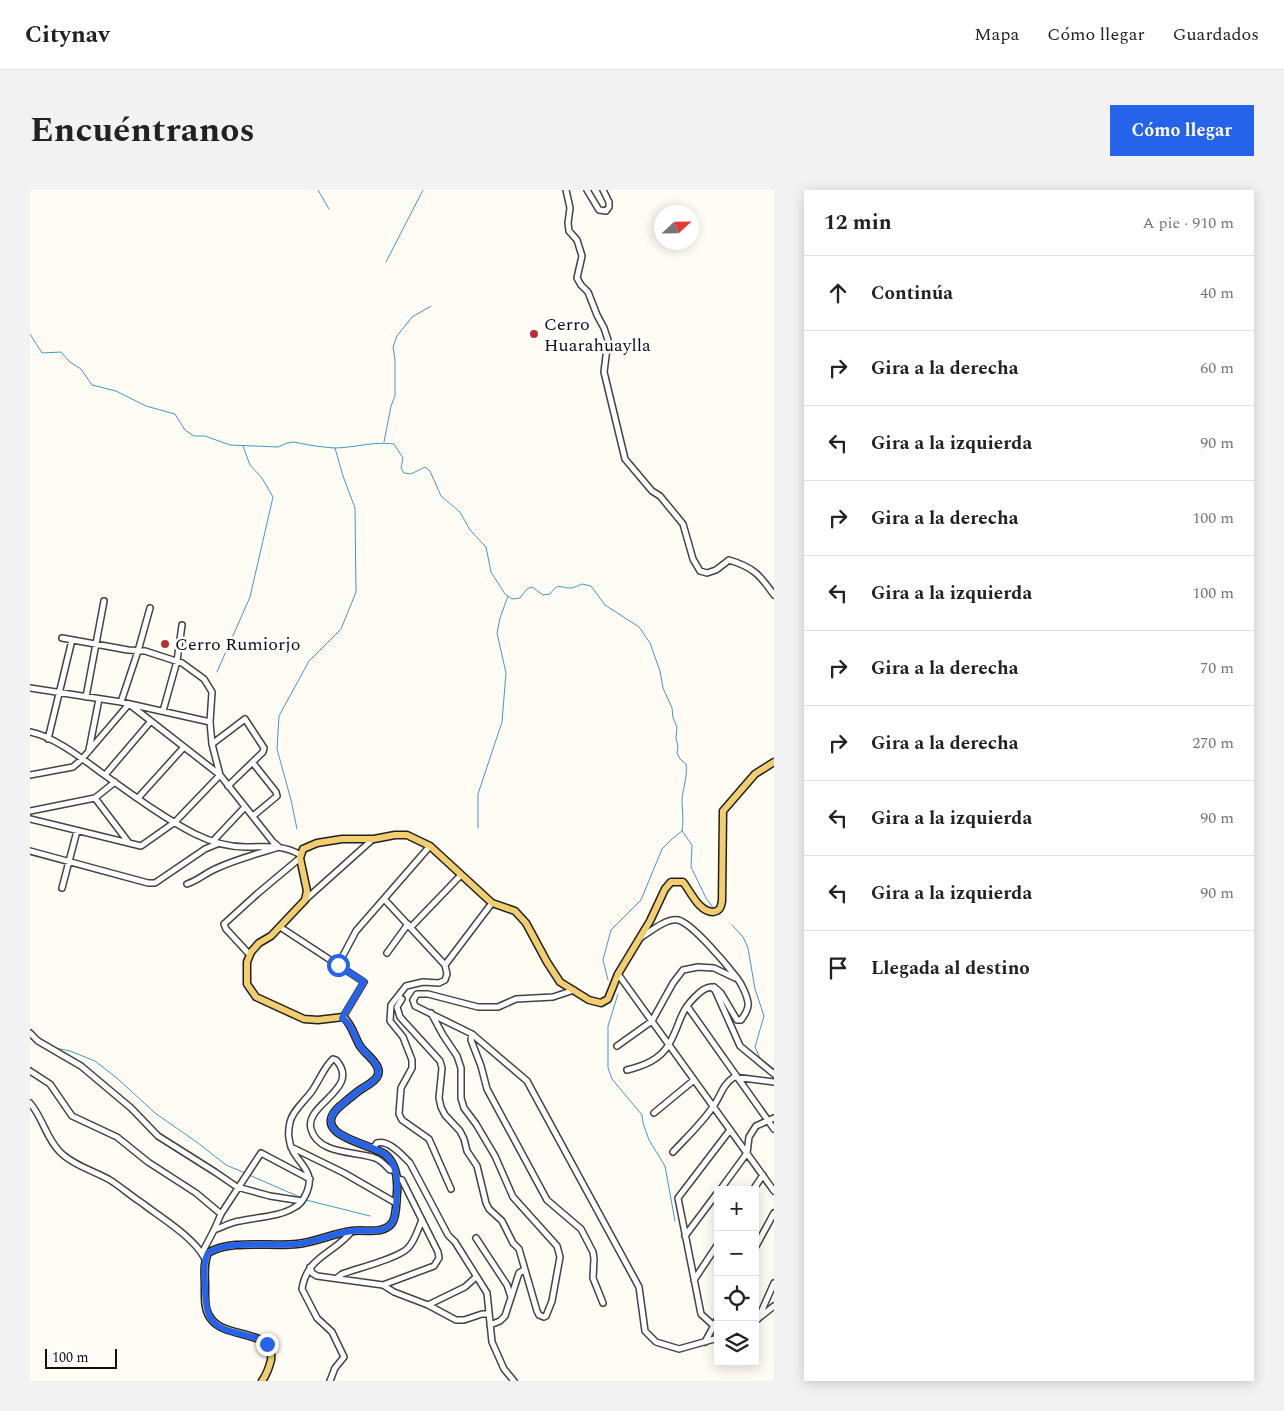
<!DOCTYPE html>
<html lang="es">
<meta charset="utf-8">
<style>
:root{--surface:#fff;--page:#f2f2f2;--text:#222;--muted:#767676;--line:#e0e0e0;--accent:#2563eb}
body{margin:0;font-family:Spectral,serif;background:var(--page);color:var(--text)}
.controls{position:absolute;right:15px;bottom:15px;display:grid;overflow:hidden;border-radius:0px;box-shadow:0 2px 12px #0003}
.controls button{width:45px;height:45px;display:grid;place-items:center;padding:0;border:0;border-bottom:1px solid var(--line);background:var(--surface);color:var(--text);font:25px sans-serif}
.compass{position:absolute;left:624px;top:15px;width:45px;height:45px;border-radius:50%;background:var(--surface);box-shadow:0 2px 12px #0003;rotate:68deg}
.scale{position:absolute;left:15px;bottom:12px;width:72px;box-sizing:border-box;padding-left:5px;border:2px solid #101010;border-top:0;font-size:14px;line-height:18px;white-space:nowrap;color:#101010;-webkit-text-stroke:4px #fff;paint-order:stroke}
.stop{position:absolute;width:15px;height:15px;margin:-11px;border:4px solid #2563eb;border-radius:50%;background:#fff}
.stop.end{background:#2563eb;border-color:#fff;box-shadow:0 1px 5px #0008}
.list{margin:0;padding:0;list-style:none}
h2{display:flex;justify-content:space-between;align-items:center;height:65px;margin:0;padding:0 20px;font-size:21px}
h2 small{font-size:16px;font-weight:400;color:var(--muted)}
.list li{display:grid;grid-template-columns:32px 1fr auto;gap:15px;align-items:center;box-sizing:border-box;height:75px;padding:0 20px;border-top:1px solid var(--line)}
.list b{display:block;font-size:19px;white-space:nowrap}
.list em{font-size:16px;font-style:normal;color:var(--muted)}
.icon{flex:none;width:28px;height:28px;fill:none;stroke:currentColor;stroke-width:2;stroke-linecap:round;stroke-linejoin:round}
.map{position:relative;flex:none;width:744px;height:1191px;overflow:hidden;border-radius:0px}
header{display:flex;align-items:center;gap:30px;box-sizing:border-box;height:70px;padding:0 25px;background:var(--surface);border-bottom:1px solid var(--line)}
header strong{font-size:24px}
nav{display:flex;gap:28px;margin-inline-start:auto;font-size:18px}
.intro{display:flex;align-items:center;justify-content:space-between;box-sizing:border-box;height:120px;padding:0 30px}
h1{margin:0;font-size:35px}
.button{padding:12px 22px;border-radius:0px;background:var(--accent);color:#fff;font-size:18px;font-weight:700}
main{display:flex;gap:30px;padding:0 30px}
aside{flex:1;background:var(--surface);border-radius:0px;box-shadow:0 2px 12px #0003}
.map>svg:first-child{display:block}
</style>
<header>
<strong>Citynav</strong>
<nav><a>Mapa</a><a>Cómo llegar</a><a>Guardados</a></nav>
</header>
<div class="intro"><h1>Encuéntranos</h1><a class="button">Cómo llegar</a></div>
<main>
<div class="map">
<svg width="744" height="1191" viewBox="0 0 744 1191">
<rect width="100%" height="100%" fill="#fefcf3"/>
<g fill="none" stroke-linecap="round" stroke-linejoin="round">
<path stroke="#4497c7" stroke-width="1" d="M288,0L299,19
M356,72L393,0
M0,144L12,163L31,162L40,172L51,179L62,195L86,201L116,216L145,224L155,240L164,246H175L200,255L248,257L257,253L264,252C277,255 291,257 304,258C324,258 343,251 364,254L373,268L371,278L374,283L381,284L395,277L400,281L411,306L430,322L440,340L456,357L461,382L475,404L482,409L490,408L497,399L502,397L513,405L520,404C529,392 528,398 541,398C544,398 549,395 552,394L561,396L575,415L609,437L620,453L630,481L633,498L642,518L643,528L647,537L646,548L648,556L647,563L650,569L656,574C658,585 653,598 652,609C652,620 654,630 652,641L662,655L661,677L676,708L684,719
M354,252L361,216L365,206V170L363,157L367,146L382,127L401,116
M187,482L220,407L243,307L232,288L220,275L213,256
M448,638V604L472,532L476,483L467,443L470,428L478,406
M267,639L261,610L247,559L249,526L279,471L311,439L326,402L325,318L313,286L305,258
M702,735L713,747L718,758L725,799L734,826L725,857L730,868L744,879
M578,790L573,770L581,740L611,710L632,659L642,649L652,641
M588,804L578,836V878L582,889L612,925L613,933L619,950L635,976L645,1031
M25,858L40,861L65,871L88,889L125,923L168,953L196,975L215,983
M219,985L272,1008
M276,1010L340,1026"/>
<g stroke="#434343" stroke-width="8">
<path id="minor" d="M536,0L540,18L538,33L539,41L547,50L552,66L547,88L551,95L558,102L567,125L574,138L578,150L574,182L595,269L622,301L630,306L653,334L663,369L670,381L677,383L686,380L699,370C723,377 730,385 744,405
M557,0L569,20L576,21L579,17V12L573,0
M32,448L98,460L115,461L152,473L174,489L182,502L180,532L182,554L190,585L243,652L249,657
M0,498L91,512L180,532
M56,507L74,411
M91,512L108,461L120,418
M133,521L147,471L152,435
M0,542C26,547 55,571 76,586C104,606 134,628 165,644C181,652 198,657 216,657C237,657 251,654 271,665
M18,549L42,450
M182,554L215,529L234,558L233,562L198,596
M59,560L69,509
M223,573L246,602L247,606L223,626
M0,585L43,577L52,569L99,514L190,585L145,632L111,656L0,629
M75,585L121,531
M65,608L99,653
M108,608L154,557
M0,621L65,608L85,592
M183,651L215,617
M0,661L118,693H125L175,659L187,654
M157,694C169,690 174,684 185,679C204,670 226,664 246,658
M32,698L47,641
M275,710L343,649
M355,710L415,775L417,784L415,790L409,793L393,792L376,796L361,815L360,831L373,847L382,870V878L371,898L369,924L372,930L399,949L421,999
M250,737L334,792L313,827
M381,737L431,685
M610,748C620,742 636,728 648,730C662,733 697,775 707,788C711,793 717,805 718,813C719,818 714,826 711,830H707L691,803L684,797
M357,763L378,734
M220,765L196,739L194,734L227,704L270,668
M308,775L326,741L400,656
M415,775L462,713
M588,784L744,1001
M372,809L367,817L370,827L410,871L412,878L409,908L411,917L415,925L430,941L434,949L437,961L447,976L456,1013L459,1019L472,1031L483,1053L489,1059L507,1121L509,1125L514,1127L516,1126L522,1111L530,1067L527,1056L483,1007L465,966L446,934L434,918L431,908V878L427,866L413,845L401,823
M383,810L385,816L442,844L497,891L609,1097L615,1141L626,1152L649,1159L688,1148
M383,810L387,804H398L448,817H468L486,809L523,807L544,800
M657,816L744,939
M0,843L8,851L51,876L101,918L128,946L185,982L207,997L240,1006L272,1011
M442,844L441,850L451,876L457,899L517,1010L551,1039L563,1062L564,1069L563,1088L573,1113
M587,856L622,831L643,793L653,780L668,777L684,778L705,788
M597,880C613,876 630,870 639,854C651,834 648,822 668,804C672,800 675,798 681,797L685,800L710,856L744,884
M0,881L20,894L42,926L87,947L118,972L166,1003L191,1024
M0,913C13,928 16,948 30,962C43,975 64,981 80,990C91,997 101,1006 112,1013C131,1028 164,1047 175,1069
M624,923L664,890
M261,957L314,983L366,1013
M343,958L347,953C359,950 372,965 380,973L418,1045L425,1052L457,1103L462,1152L474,1179L484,1191
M643,962C656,948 671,934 682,918C691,907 691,896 704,887L744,892
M690,1000L717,963L719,947L726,936L744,928
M723,1000L733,985
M184,1040C193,1037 201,1032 210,1031C227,1027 250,1027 265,1017C270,1015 273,1010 275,1006C290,978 261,973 259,948C258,943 259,937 260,932C263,920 275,911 282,901C289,891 294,877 303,869L306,870C332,899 274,914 281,939C288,965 326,961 345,968C351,970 356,976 360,980H365
M655,1046L688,1002
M446,1048L477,1095L481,1107
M725,1058L744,1023
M172,1063L184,1040L191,1024L231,963L280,989
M280,1077L282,1083L287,1086L353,1095L364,1102L398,1115L426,1130H434L452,1124H459
M307,1088L312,1084C328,1078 367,1069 378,1058C385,1051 388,1039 392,1030
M664,1090L688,1054
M353,1095L404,1076L409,1068L408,1062L372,990L368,989
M398,1115L435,1097L446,1087
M728,1129L744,1093
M725,1131L744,1116
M460,1135L470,1131L475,1126L489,1083L494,1080
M684,1136L671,1124L648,1008L700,940
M675,1152L688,1128
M300,1191L305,1178L314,1167L302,1142L287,1128L272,1099C277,1066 304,1064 322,1041"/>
</g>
<g stroke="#212121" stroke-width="9">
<path id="major" d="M232,1191C237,1184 239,1178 241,1170C245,1139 197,1149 182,1130C174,1121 175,1109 175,1097C175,1085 173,1074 178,1063C201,1049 240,1057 267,1054C286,1052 304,1043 322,1041C335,1039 353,1045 362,1033C367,1026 366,1012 367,1003C368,990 367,975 356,965C344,954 278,946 309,917C315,912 323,905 330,900C339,894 356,887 345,873C341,867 334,862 330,856C324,846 322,834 313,827L288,830L274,829L226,807L217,794V772L221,762L229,753L241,746L275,710L277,701L270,668L273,659L287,653L312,649H344L365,645H377L400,656L462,713L485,721L496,733L517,772L530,792L559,810L571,813L578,809L588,784L620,731L635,699L641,692H653C661,702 669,722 683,722C690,721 691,717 692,711L693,621L725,584L744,572"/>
</g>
<use href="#minor" stroke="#fff" stroke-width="5"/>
<use href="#major" stroke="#f2ce70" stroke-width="6"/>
</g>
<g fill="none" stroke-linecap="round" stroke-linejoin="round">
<path stroke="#2563eb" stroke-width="6" d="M237,1154C232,1149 226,1148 219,1146C185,1138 176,1136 175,1098C175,1086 172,1074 178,1063C201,1049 240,1057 267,1054C286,1052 304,1043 322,1041C335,1039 353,1045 362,1033C367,1026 366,1012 367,1003C368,990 367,975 356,965C344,954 278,946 309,917C315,912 323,905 330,900C339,894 356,887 345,873C341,867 334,862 330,856C324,846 322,834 312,828L334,792L308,775"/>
</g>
<g fill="#ba2e39" stroke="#fff" stroke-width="2">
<circle cx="504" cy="144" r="5"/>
<circle cx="135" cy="454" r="5"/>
</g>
<g text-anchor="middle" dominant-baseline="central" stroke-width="5" stroke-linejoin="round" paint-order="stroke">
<g font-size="18" fill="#101010" stroke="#fff" text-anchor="start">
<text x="514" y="134">Cerro<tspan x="514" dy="21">Huarahuaylla</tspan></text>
<text x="145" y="454">Cerro Rumiorjo</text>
</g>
</g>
</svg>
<div class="controls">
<button>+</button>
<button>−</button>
<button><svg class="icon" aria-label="locate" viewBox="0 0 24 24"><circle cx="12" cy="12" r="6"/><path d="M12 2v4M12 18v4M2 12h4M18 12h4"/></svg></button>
<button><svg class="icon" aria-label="layers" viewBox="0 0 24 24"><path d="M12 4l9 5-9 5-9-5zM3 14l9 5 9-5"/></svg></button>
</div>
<svg class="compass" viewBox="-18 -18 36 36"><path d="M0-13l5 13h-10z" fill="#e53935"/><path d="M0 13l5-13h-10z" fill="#767676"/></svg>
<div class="scale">100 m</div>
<div class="stop" style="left:308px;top:775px"></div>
<div class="stop end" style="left:237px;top:1154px"></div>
</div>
<aside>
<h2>12 min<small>A pie · 910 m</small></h2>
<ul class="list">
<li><svg class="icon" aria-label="ahead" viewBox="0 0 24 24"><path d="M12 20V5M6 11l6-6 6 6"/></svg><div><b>Continúa</b></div><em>40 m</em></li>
<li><svg class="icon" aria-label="right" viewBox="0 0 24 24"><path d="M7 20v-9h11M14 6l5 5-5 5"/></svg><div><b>Gira a la derecha</b></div><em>60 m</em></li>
<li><svg class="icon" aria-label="left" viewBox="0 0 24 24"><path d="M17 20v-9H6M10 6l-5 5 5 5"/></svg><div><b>Gira a la izquierda</b></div><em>90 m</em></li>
<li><svg class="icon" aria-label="right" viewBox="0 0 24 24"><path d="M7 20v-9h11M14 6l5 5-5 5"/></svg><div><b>Gira a la derecha</b></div><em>100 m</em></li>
<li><svg class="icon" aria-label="left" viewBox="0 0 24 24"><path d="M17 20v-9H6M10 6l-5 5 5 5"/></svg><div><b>Gira a la izquierda</b></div><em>100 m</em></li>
<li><svg class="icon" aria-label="right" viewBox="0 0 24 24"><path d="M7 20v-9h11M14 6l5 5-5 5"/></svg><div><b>Gira a la derecha</b></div><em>70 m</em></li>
<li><svg class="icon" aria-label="right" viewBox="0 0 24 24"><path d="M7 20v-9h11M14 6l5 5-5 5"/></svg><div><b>Gira a la derecha</b></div><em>270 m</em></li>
<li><svg class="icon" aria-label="left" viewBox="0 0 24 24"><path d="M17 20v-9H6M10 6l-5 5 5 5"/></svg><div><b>Gira a la izquierda</b></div><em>90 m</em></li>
<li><svg class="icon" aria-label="left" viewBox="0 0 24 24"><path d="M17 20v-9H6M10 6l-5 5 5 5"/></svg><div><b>Gira a la izquierda</b></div><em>90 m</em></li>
<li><svg class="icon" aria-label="arrive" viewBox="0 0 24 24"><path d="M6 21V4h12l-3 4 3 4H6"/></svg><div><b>Llegada al destino</b></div></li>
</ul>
</aside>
</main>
